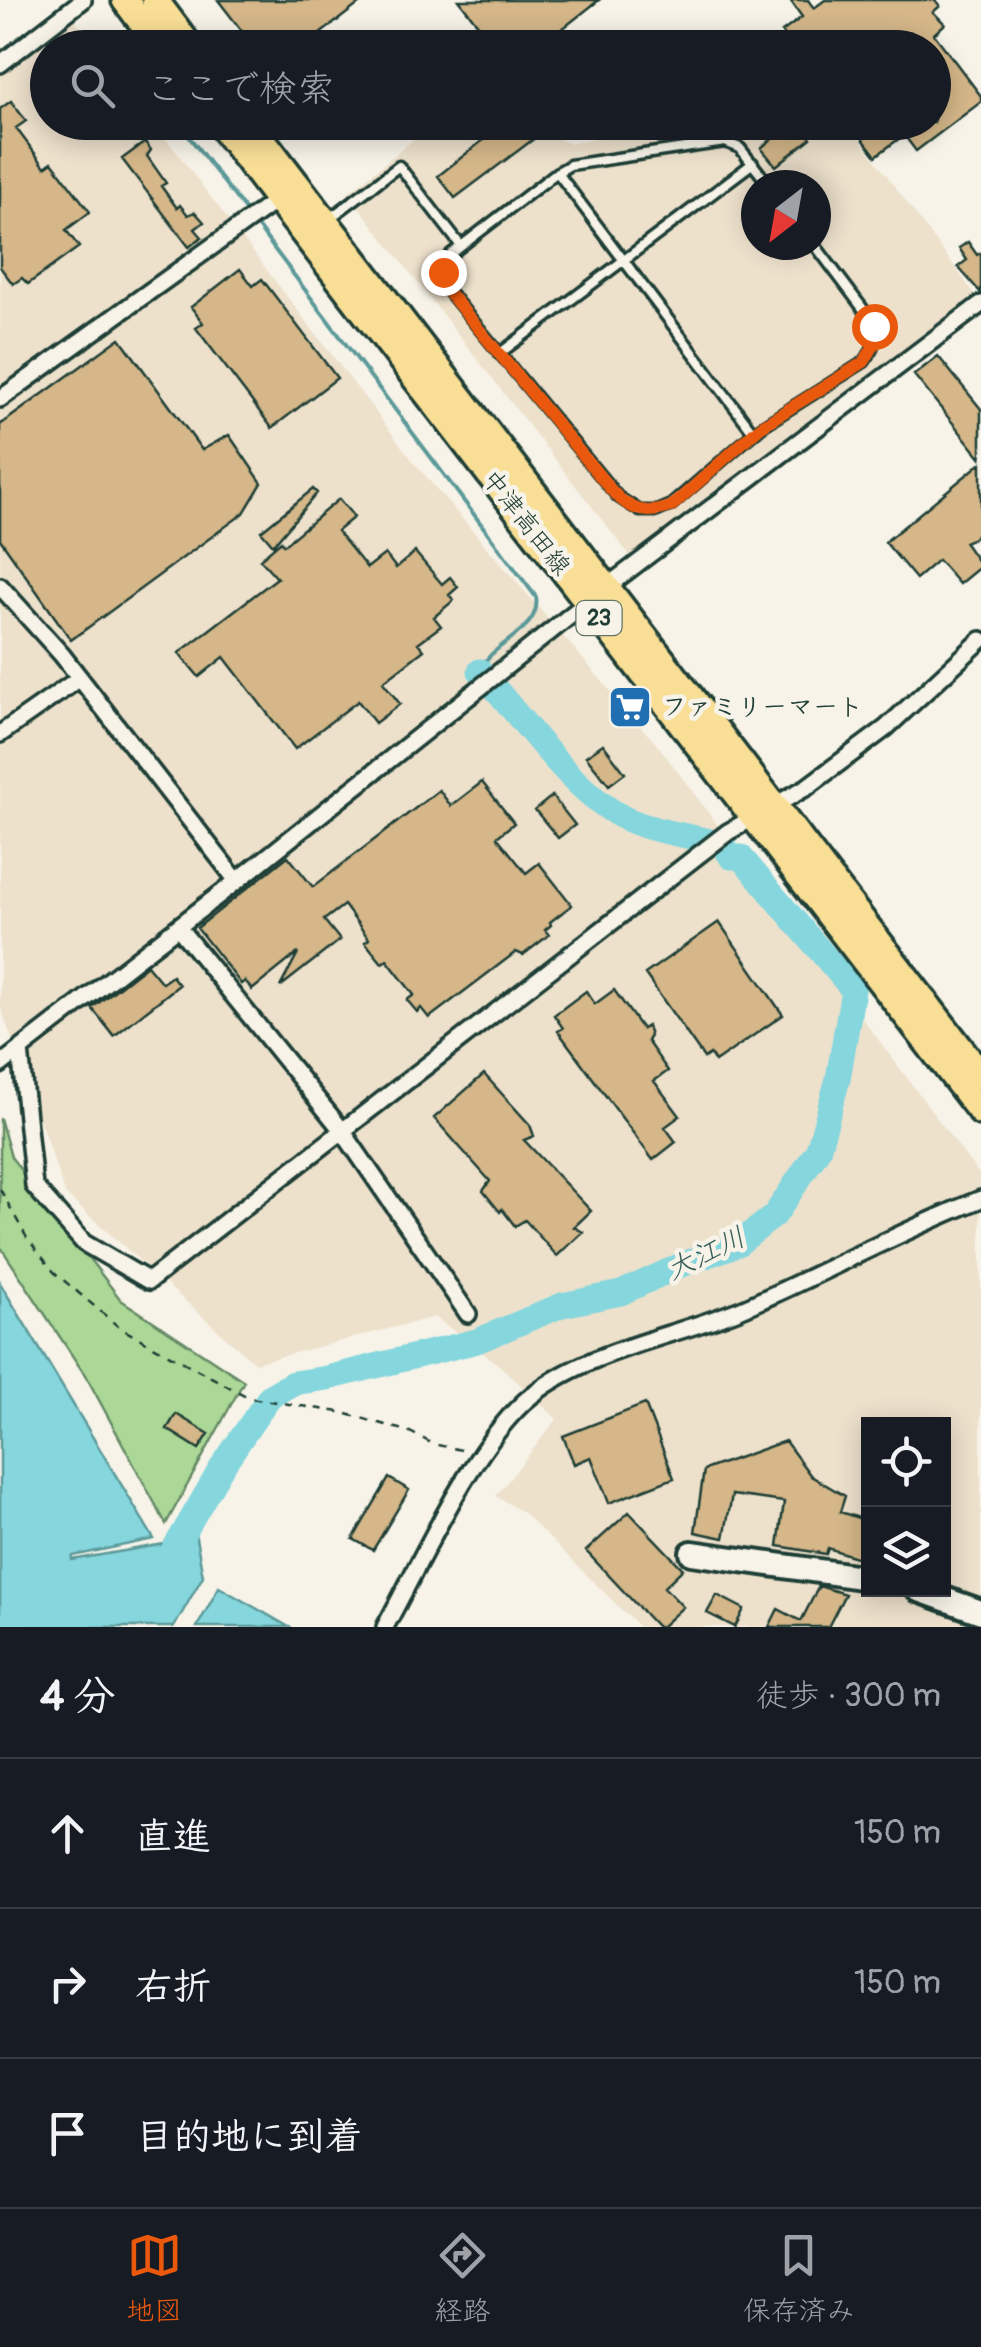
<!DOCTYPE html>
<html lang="ja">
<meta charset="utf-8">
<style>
:root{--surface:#171b24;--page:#242831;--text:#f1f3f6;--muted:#9ea1a6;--line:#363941;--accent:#ea580c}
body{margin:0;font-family:Pangolin,"Klee One",sans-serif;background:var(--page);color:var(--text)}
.controls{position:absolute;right:30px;bottom:30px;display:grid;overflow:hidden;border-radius:0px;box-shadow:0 5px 25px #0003}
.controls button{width:90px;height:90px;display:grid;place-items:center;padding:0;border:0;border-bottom:2px solid var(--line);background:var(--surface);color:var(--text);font:50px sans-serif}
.compass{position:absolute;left:741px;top:170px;width:90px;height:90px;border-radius:50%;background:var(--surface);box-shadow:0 5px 25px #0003;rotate:211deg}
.stop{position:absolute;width:30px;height:30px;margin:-22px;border:8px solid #ea580c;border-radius:50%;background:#fff}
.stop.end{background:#ea580c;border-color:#fff;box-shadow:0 2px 10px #0008}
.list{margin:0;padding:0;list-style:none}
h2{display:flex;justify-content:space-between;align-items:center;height:130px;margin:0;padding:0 40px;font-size:42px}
h2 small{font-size:32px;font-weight:400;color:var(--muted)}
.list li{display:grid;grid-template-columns:65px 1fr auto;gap:30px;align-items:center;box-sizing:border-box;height:150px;padding:0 40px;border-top:2px solid var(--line)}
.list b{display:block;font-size:38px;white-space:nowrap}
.list em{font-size:32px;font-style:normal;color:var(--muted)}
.icon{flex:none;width:55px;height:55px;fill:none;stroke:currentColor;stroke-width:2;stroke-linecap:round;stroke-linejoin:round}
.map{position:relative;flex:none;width:981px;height:1627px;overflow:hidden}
.search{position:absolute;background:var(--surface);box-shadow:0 5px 25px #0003;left:30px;right:30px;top:30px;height:110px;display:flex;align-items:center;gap:25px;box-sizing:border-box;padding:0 35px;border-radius:55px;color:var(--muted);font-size:38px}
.sheet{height:580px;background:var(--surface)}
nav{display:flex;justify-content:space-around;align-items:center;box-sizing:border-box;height:140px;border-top:2px solid var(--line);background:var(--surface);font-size:28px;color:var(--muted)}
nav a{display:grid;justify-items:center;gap:5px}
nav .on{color:var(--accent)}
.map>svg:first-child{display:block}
</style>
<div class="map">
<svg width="981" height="1627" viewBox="0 0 981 1627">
<rect width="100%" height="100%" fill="#f7f3e8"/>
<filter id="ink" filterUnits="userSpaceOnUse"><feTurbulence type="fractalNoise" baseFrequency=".01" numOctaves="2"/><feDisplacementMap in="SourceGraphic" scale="20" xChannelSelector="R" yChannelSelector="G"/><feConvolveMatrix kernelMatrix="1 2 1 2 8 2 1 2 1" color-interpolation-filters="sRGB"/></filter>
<g filter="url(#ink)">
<path fill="#ede1cc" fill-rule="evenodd" d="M72,16L96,47L48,48V122L154,123L417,466L663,752L981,1177V1627H639L525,1514L496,1496L557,1419L500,1366L435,1317L255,1363L65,1194L0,1005V75ZM868,1424H944V1590H868Z
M434,123H545L557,138L570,144L661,123H848L976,296L631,557L348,193ZM756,185H816V245H756Z"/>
<path fill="#abd897" stroke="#658a66" stroke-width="2.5" d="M0,1118L11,1157L121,1300L244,1381L166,1524L87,1378L0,1246Z"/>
<path fill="#85d6dd" stroke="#5c9999" stroke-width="2.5" d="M0,1283L154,1539L73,1556L72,1560L164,1544L180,1519L194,1527L203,1576L174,1627H0Z
M219,1587L289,1627H197Z"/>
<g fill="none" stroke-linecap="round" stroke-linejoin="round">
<path stroke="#5c9999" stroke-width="4" d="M178,122L248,214
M254,222L536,597C542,632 490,642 480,671"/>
<path stroke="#85d6dd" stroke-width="25" d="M173,1551L223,1465L270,1396L293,1383L327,1378L477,1341L562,1305L621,1293L681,1265L738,1244L775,1215L818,1150L838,1079L853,990L741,857H731L723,844C692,836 655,832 626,819C572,793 520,714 480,671"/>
</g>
<path fill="#d5b789" stroke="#1f3d34" stroke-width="2.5" d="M218,0H364L302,48H255Z
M459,0H599L538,48H496Z
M790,0H808L814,8L825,0H935L940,6L933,12L945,24L934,34L981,96V102L916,151L904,135L876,156L850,122H934V48H770L785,36L782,32L802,17Z
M11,101L26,121L16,128L45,167L52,162L90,212L66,230L79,247L28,284L22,278L13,284L0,267V109Z
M484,122H530L539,135L455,198L438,176L491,134Z
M793,122H799L811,138L776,166L761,148Z
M145,142L151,150L147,156L166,183L161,186L177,208L180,205L188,215L195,212L204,222L195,229L202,237L189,247L122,159Z
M968,242L977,255L981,253V293L958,267L967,260L959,248Z
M240,269L253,286L262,279L337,378L272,428L196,328L203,323L191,307Z
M120,338L202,450L229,435L262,483L244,513L71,640L0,539V425Z
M938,356L981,409V458L914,375Z
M981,463V525L974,538L964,542L981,566L959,584L938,560L916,579L885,542Z
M313,489L317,493L273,545L261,531Z
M339,499L354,517L337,531L367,568L385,554L396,568L415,552L442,584L450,577L458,587L449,595L454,600L434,617L441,626L418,643L424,650L383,682L400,704L375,723L358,701L295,749L224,657L199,677L179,653L277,578L260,559L281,541L284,545Z
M603,744L625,773L609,785L586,756Z
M482,782L514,823L497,837L526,873L539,863L572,905L550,922L551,925L545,930L549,935L523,955L516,952L429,1018L421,1008L417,1012L407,1000L414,995L387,960L382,963L365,942L369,939L344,905L324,920L340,940L280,987L298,953L252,990L245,981L241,984L197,928L288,856L313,887L439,790L451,806Z
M552,796L575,825L558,838L535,810Z
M719,922L783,1015L715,1062L710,1054L704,1058L645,974Z
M147,965L162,983L172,976L179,985L114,1036L92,1008Z
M614,990L642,1029L647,1026L650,1036L647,1041L668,1071L654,1081L680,1116L665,1127L676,1142L653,1160L558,1031L563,1028L554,1015L586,991L595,1004Z
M484,1074L530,1125L534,1136L524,1140L591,1211L574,1227L583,1232L557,1256L525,1220L515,1226L502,1209L500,1212L483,1191L490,1181L434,1118Z
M645,1404L674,1478L609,1503L591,1457L574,1464L563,1436Z
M176,1414L209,1434L199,1449L167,1429Z
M785,1441L811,1476L845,1496L840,1512L868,1521V1561L828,1548L826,1554L778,1546L784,1502L732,1495L724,1538L695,1532L704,1470Z
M389,1478L409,1490L373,1550L353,1539Z
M629,1512L683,1569L664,1587L683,1607L661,1627H657L586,1551Z
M819,1586L845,1594L828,1627H769L778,1609L801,1621Z
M717,1595L744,1609L735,1627L707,1613Z"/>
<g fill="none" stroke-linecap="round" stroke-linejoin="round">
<g stroke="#1f3d34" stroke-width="15">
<path id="lane" d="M557,172L754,433
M769,185L740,148L725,142L570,165L556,173L451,254L443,272L445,287L618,497L640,511H657L671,505L761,427L864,362C876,348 877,334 870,318L815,245
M329,219L399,166L461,246
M499,354L753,163"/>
</g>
<g stroke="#1f3d34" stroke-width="22">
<path id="street" d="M0,64L83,0
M0,399L281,197
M0,586L62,655L237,881
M0,734L80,678
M178,927L341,1129L468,1314
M20,1050L34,1186L84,1243L149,1281L728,832L807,787L886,728L981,640
M0,1065L237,881L605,588L981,304
M385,1627C422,1560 469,1453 524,1402C581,1350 677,1337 746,1307C825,1272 901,1231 981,1199"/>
</g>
<g stroke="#1f3d34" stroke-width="30">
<path id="secondary" d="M692,1553L868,1578
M919,1590L981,1612"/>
</g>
<g stroke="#1f3d34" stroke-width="32">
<path id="primary" d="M125,0L161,48
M155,0L191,48
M218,122L981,1112
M249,122L981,1075"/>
</g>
<path stroke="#1f3d34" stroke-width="2.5" stroke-dasharray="8 8" stroke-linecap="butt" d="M0,1189L27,1238L54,1272L120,1328L250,1398L340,1412L410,1432L433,1444L466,1451"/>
<use href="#lane" stroke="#f7f3e8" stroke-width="8"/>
<use href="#street" stroke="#f7f3e8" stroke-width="15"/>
<use href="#secondary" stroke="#f7f3e8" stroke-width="22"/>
<use href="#primary" stroke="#f9df96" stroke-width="25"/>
</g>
</g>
<g fill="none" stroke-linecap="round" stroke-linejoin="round" filter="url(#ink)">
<path stroke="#ea580c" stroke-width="12" d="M443,272L445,287L450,294L612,491C630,511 648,516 672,506L760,427L864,362L873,347L874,326"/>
</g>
<defs>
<g id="supermarket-square" transform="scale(2.25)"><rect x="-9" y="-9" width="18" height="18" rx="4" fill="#1f6fb2" stroke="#f7f3e8"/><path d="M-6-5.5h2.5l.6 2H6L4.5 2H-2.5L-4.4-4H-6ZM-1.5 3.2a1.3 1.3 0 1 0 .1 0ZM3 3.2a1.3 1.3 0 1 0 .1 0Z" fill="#fff"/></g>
</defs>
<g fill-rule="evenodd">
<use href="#supermarket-square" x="630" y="707"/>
</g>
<g text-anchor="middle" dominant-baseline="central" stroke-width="9" stroke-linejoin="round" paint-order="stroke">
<rect fill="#f7f3e8" stroke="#60746a" stroke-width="2.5" x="576.5" y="601" width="45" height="34" rx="8"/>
<g font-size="22" font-weight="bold" fill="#1f3d34">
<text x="599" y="618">23</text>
</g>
<g font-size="25" fill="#1f3d34" stroke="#f7f3e8">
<text transform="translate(526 523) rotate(52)">中津高田線</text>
</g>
<g font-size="25" font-weight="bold" fill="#1f3d34" stroke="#f7f3e8" text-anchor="start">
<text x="662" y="707">ファミリーマート</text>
</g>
<g font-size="28" font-style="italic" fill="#335c56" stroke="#f7f3e8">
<text transform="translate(706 1254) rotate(-26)">大江川</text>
</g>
</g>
</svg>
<div class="controls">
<button><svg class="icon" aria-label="locate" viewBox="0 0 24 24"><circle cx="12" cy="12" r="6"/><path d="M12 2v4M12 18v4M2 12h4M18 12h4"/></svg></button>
<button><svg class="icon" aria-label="layers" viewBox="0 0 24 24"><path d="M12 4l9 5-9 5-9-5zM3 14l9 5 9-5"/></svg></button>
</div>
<svg class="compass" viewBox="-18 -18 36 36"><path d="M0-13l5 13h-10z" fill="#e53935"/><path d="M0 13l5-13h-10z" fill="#9ea1a6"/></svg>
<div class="stop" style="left:874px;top:326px"></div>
<div class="stop end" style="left:443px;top:272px"></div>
<div class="search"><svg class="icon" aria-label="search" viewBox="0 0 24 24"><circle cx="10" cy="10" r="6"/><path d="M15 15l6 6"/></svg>ここで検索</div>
</div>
<section class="sheet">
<h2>4 分<small>徒歩 · 300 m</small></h2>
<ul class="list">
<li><svg class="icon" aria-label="ahead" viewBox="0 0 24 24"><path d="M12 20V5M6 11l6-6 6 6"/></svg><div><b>直進</b></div><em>150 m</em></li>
<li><svg class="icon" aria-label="right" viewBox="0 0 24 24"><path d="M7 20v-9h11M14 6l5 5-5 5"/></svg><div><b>右折</b></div><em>150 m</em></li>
<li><svg class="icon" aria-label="arrive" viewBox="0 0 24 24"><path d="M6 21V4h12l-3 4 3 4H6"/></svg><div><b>目的地に到着</b></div></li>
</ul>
</section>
<nav>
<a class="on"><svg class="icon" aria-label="map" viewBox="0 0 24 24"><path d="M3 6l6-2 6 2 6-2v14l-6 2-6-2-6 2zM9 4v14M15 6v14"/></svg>地図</a>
<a><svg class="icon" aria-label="directions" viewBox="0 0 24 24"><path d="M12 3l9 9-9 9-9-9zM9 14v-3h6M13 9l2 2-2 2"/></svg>経路</a>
<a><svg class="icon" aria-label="saved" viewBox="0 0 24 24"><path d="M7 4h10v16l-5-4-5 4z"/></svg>保存済み</a>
</nav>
